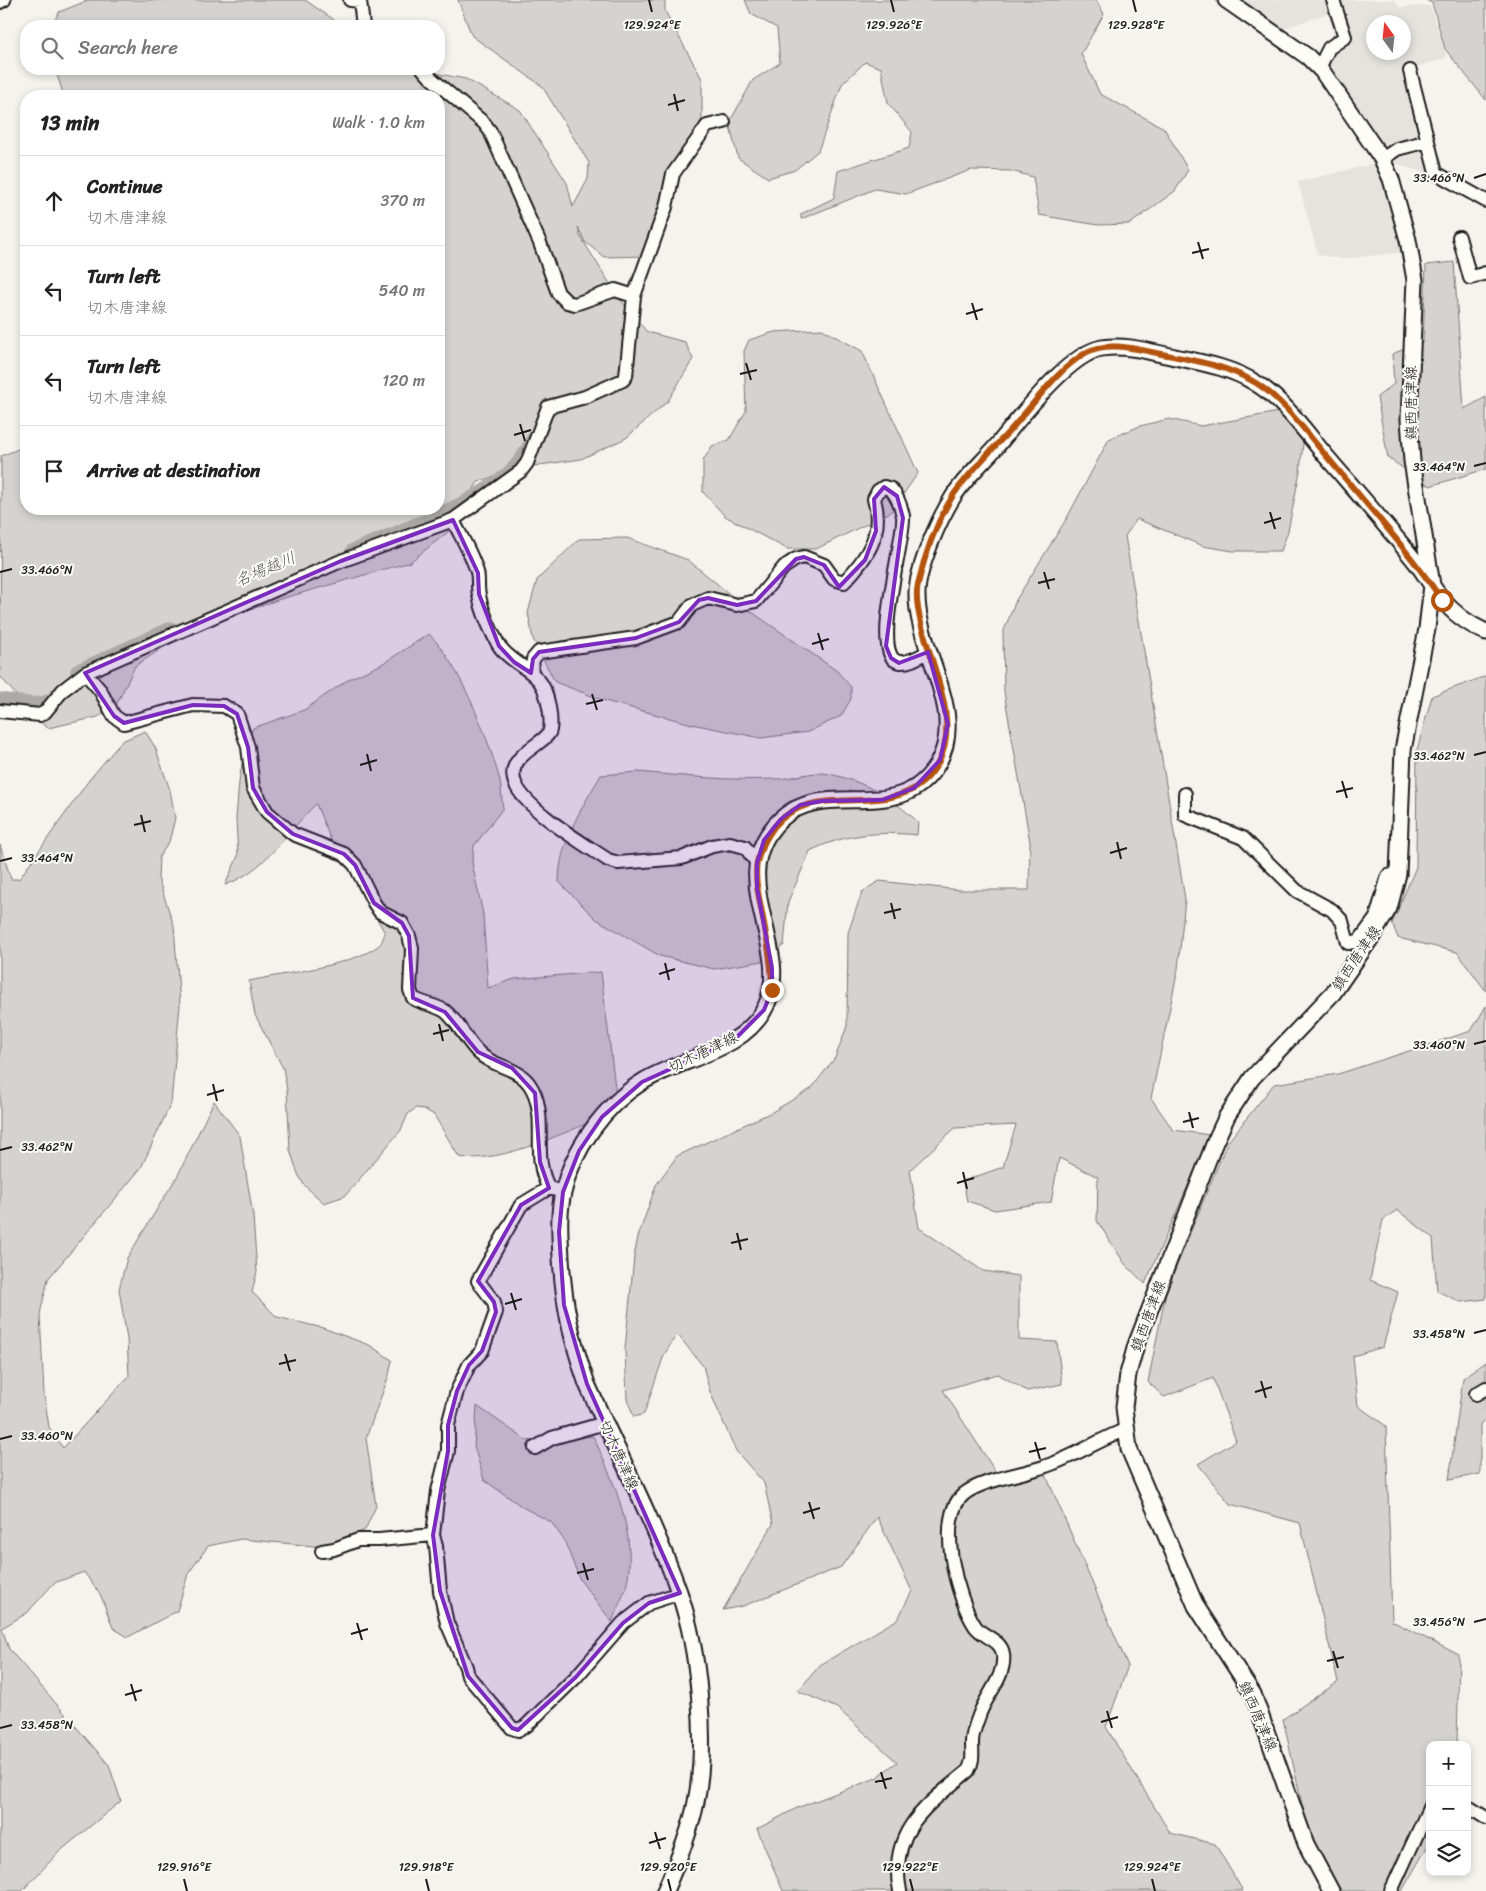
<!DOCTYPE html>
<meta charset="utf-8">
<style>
:root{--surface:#fff;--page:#f6f6f6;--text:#222;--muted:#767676;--line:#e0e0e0}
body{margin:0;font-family:Sriracha,"Klee One",sans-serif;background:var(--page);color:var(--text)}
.controls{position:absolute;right:15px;bottom:15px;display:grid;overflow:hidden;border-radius:10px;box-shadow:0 2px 8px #0003}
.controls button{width:45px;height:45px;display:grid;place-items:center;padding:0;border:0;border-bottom:1px solid var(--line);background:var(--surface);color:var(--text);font:25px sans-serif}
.compass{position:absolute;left:1366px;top:15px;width:45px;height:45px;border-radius:50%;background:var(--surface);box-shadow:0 2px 8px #0003;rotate:345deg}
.stop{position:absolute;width:15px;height:15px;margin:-11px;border:4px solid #b45309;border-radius:50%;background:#fff}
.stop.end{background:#b45309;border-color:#fff;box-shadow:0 1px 5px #0008}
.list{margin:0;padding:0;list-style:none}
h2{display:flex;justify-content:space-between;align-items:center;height:65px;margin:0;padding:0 20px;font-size:21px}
h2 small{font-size:16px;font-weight:400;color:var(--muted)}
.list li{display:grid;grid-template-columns:32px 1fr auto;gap:15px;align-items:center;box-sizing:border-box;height:90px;padding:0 20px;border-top:1px solid var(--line)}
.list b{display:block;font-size:19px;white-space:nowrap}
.list p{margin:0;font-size:16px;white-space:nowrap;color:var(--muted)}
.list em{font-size:16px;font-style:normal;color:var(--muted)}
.icon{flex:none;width:28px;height:28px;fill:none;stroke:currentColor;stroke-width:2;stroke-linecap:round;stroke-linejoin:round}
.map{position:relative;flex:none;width:1486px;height:1891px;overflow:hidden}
.search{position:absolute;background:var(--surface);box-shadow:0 2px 8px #0003;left:20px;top:20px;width:425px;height:55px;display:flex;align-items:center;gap:12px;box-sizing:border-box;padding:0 18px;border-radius:20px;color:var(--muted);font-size:19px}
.panel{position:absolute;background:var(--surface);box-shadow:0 2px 8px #0003;left:20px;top:90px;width:425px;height:425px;border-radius:20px}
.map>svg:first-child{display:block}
</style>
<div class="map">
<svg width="1486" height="1891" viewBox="0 0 1486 1891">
<rect width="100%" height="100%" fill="#f4f3ee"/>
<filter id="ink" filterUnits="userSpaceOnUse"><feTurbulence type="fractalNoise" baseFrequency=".02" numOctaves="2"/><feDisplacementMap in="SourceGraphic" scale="10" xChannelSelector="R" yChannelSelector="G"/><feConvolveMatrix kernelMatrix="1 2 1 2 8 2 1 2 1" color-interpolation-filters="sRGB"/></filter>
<g filter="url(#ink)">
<path fill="#e4e3de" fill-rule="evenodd" d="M1236,0H1394L1399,7L1430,6L1447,58L1408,69L1433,176L1389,161L1318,57L1334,36L1328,13L1279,30ZM1374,22H1404V52H1374Z
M1376,163L1389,184L1404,252L1344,259L1318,255L1298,182Z"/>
<path fill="#d4d3cf" stroke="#787876" d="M89,0H305L343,26H52L59,12Z
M458,0H665V11L702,79V119L671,177L649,256L604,257L585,242L578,227L580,236L619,298L647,332L685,342L693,359L668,401L626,438L581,459L520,468L478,482L448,532L410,562L277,600L203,627L164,647L135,666L116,706L98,717L48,728L36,719L0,676L1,456L26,446V509H439V96H64L55,69H413L466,79L520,110L567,183L573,207L588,179L589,163L542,86L472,36Z
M745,0H1096L1104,14L1081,54L1100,94L1164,128L1188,170L1175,191L1130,224L1098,225L1039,215L1033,177L1011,171L971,170L906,194L875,189L801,219V214L834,198L838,171L909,148L912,132L888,103L881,68L865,62L842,84L818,151L795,170L768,178L738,158L729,123L753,80L780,63L777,28L751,14Z
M1426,0H1486V100L1445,49L1432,3Z
M1454,262L1464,409L1486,397V469L1430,486L1388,458L1377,397L1394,384L1392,354L1423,342L1426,265Z
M822,329L862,351L918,473L891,512L816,549H787L725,516L703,492V461L712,446L729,440L746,411L744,351L749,340L774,332Z
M1301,408L1305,426L1300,471L1288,531L1281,551H1233L1203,546L1137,519L1125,536L1185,899L1178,969L1151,1098L1173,1130L1210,1135L1145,1284L1125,1264L1097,1221L1098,1177L1059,1158L1051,1202L995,1210L967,1201L963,1181L1003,1167L1016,1125L955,1128L910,1170L919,1228L983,1271L1019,1276V1340L1057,1342L1062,1384L1027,1391L998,1374L943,1390L1004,1485L1045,1473L1128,1666L1106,1727L1170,1833L1215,1844L1243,1891H783L757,1829L797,1808L876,1778L897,1762L837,1708L798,1691L820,1665L898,1619L912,1591L877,1517L841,1567L743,1606L723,1610L773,1524L764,1483L736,1451L710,1392L703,1366L677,1334L664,1355L644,1414L634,1417L627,1399L625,1349L634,1257L638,1237L656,1185L677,1156L772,1112L811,1089L835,1058L847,1026L848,933L862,892L879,881L960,890H1029L1030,842L1004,692L1003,633L1016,600L1067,518L1109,439L1140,426L1169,419L1201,426Z
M627,538L688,560L749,610L837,671L851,687V699L841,716L808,732L761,738L692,724L605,701L555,682L533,639L528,613L537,580L579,539Z
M429,634C458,662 487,734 498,774C502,784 501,797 503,808L474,846L472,863L483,914L488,988L514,979L601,972L615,1087L611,1114C568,1130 504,1164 459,1157L434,1115L424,1109L416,1108L408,1114L401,1130L345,1196L324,1203L304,1185L298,1174L290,1150L287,1090L283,1068L255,1015L249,981C281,974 354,965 378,946C382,944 383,937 385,933L351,871L335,850L316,804C286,833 265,871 225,885L238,856L236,819L239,782L245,746L253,728L304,710L349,679L382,664Z
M1486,676V991L1457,952L1398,938L1392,923L1416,867L1417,750L1432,696Z
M145,731L155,747L170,790L175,818L169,842L159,857L158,878L174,926L180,1005L171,1103L141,1168L48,1279L40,1314L44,1394L49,1427L63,1448L129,1376L127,1339L119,1289L127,1258L178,1175L214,1101L240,1136L253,1216L257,1272L252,1292L277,1317L323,1328L369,1345L392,1360L389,1375L366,1438L376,1506L365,1530L324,1547L241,1539L208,1546L188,1574L177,1611L128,1637L113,1628L101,1596L84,1572L54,1583L27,1613L2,1628L9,1649L109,1765L121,1801L59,1852L22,1891H0V845L11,879H19L89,780L122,741Z
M638,772C684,776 730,781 776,779C792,779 813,770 829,774C864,781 892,798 918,822L917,835C879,831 844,834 810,851L788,902L784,945L763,961L714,969L660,956L596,919L559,882C559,843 581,809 601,775Z
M1486,1006V1299L1461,1302L1437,1291L1433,1238L1397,1210L1383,1220L1370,1280L1398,1292L1383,1347L1353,1356L1358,1406L1386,1426L1392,1621L1459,1655L1457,1745H1430V1842L1402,1891H1342L1313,1853L1283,1719L1338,1682L1300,1523L1230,1504L1198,1464L1236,1441L1213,1378L1164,1397L1148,1382L1166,1292L1227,1143L1274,1084L1338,1074L1471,1031Z
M1486,1362V1420L1480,1425V1474L1449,1480L1463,1378Z
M477,1406L526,1440L543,1443L593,1436C613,1479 635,1529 628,1578C626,1592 617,1608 612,1622L580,1580L564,1540L551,1522L524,1508L484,1480L474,1446Z"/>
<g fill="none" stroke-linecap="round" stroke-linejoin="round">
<path stroke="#abaaa6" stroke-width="15" d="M353,551C400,531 482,503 516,466C523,459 528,448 533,440
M78,671L171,629
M0,700C20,702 47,712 60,692"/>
<g stroke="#1c1c1c" stroke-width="16">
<path id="minor" d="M350,0L360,1L363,26
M0,2L4,0
M1319,68L1329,48L1345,37L1333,0
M1410,71L1436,173L1486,201
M1382,159L1397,149L1428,141
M1459,237L1470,278L1486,273
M634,296L666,207L673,174L707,126L724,122
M453,520C461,537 472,554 477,572C479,579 477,587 479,595C482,612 490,629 498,644C509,663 537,670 544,689C548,699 552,718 550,730C548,744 504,754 515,783C525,809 584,844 608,860L618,863L682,858L712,846L730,843L745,847L757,863
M85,673L100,690L114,716L124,723L193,705L224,706L237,714L248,747L253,788L267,812L293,834L344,854L355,865L374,903L380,912L402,923L409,936L412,948L410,990L413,998C423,1004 435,1005 445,1011C458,1021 466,1041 479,1053C496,1070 524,1065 535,1095C546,1125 532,1159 549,1188L556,1190
M531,673L533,659L539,652L636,638L679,622L692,605L708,598L737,605L756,601L784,567L796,559L804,557L824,565L834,579L844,582C867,558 884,534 874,499L878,491L884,487L891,489C897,496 901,506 903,516C906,537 868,660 900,662C910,663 920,656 928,652
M0,711L40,715L45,712L63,690L85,673L341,561L453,520L521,471L527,463L548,407L585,397L623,380L626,376L634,296L615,290L575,304L567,302L558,293L540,243L490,131L484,123L431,78L423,69
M1185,794V815L1243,838L1297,891L1332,910L1342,921L1348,943L1359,941L1376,918L1388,876L1398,874
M549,1188L521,1205L478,1281L494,1302L496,1312L482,1351L469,1365L457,1391L448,1425V1451L438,1491L433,1535L436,1546L440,1591L447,1623L466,1667L468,1676L512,1728L518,1730L526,1726L576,1677L623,1623L649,1603L680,1593
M1476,1394L1486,1388
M535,1448L552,1438L605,1423
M322,1551L334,1549L358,1540H379L433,1535
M1467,1806L1486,1818
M900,1891C888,1831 927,1805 968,1771C974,1760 972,1754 972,1742C972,1733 977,1721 980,1713C987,1694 1006,1676 1003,1654C1001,1639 982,1637 975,1626C957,1599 935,1518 964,1494C983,1479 1022,1475 1046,1466C1074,1457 1098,1440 1125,1430
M1391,1891L1430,1806"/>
</g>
<g stroke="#1c1c1c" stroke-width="19">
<path id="major" d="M1226,0L1308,57L1322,71L1382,159L1391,179L1408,240L1415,280L1409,419L1412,461L1432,585L1427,629L1403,750L1398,874L1389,908L1373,935L1333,993L1252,1078L1227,1116L1215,1142L1136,1345L1128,1374L1124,1407L1129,1449L1196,1606L1253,1694L1306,1844L1331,1891
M665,1891C677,1862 690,1833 696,1802C708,1743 699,1649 679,1592C654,1521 618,1453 587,1384C571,1338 564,1306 561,1258C560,1236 558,1214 563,1193C572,1150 605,1105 642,1082C682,1057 744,1052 766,1006C794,947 722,877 780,820C825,776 900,829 938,763C968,710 915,648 917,592C918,567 939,519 953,497C964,479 981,464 995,448C1018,421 1067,354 1102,348C1126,344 1151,352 1175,357C1203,363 1229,367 1254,382C1283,399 1304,430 1325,455C1355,490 1386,525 1415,561C1425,573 1432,588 1442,599C1453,613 1470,625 1486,632"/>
</g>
<use href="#minor" stroke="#fdfcf7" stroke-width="12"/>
<use href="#major" stroke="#fdfcf7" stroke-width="15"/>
</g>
</g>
<g fill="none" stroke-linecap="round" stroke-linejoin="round" filter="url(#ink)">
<path stroke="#b45309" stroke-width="6" d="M772,990C772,964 767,939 762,913C759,897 754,878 757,862C760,849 766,838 774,827C818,772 902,832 939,761C960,721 931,664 921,623C918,611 915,596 918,584C925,554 937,521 954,494C971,470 994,448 1014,426C1036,401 1058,369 1087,352C1108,341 1136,349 1157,353C1192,360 1226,365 1256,383C1285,401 1306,433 1328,458C1367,505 1408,550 1442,600"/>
</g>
<path fill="#7b2cbf" fill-opacity="0.2" stroke="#7b2cbf" stroke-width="4" stroke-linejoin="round" d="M884,487L897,496L903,518L886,646L891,658L899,663L928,652L948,724L940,760L914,788L882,800L822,801L800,805L781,819L764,840L757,863V888L772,968V990L764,1010L734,1040L642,1082L602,1117L579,1151L563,1192L559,1232L564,1305L587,1384L680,1593L649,1603L623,1623L576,1677L518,1730L512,1728L468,1676L440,1591L433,1535L448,1451V1425L457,1391L469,1365L482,1351L496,1312L494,1302L478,1281L521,1205L549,1188L540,1162L535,1093L512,1068L478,1052L445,1012L413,998L409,936L402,923L374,903L355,865L344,854L293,834L267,812L253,788L248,747L237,714L224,706L193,705L124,723L114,716L85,673L341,561L453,520L478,573L479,594L499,646L514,662L531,673L533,659L539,652L636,638L679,622L699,600L708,598L737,605L756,601L796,559L804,557L824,565L839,587L865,560L876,531L874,499Z"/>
<path fill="none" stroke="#1c1c1c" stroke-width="2" d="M649,0L652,12M891,0L894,12M1133,0L1136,12M674,94L678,111M668,105L685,100M1474,178L1486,174M1198,242L1203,259M1192,253L1209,249M972,303L977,320M966,314L983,309M746,363L751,380M740,374L757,370M520,424L525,441M514,435L531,430M1474,466L1486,463M1270,512L1275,529M1264,523L1281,518M0,572L12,569M1044,572L1049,589M1038,583L1055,579M818,633L823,650M812,644L829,639M592,694L597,710M586,704L603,700M367,754L371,771M1474,755L1486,752M360,765L377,760M1342,781L1347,798M1336,792L1353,788M141,815L145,832M134,825L151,821M1117,842L1121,859M1110,853L1127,848M0,861L12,858M891,903L895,919M884,913L901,909M665,963L669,980M659,974L675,969M439,1024L443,1041M433,1034L449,1030M1474,1044L1486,1041M213,1084L217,1101M207,1095L224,1090M1189,1112L1193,1128M1183,1122L1199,1118M0,1150L12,1147M963,1172L967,1189M957,1183L974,1178M737,1233L741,1250M731,1243L748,1239M511,1293L516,1310M505,1304L522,1299M1474,1333L1486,1330M285,1354L290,1371M279,1364L296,1360M1261,1381L1266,1398M1255,1392L1272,1387M0,1439L12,1436M1035,1442L1040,1459M1029,1452L1046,1448M809,1502L814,1519M803,1513L820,1508M583,1563L588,1580M577,1573L594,1569M1474,1622L1486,1619M357,1623L362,1640M351,1634L368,1629M1333,1651L1338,1668M1327,1661L1344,1657M131,1684L136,1701M125,1695L142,1690M1107,1711L1112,1728M1101,1722L1118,1717M0,1728L12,1725M881,1772L886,1789M875,1782L892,1778M655,1832L660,1849M649,1843L666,1838M184,1879L187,1891M426,1879L429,1891M668,1879L671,1891M910,1879L913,1891M1152,1879L1155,1891"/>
<g text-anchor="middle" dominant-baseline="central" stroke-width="4" stroke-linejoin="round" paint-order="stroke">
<g font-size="15" fill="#1c1c1c" stroke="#fdfcf7">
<text transform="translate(1411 403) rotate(-90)">鎮西唐津線</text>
<text transform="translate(1356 958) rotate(-56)">鎮西唐津線</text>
<text transform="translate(703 1052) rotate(-26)">切木唐津線</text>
<text transform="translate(1148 1316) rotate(-70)">鎮西唐津線</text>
<text transform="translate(619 1455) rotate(66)">切木唐津線</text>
<text transform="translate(1258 1716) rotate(67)">鎮西唐津線</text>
</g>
<g font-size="16" font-style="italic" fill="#5c5c5a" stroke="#fdfcf7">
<text transform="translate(265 569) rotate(-23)">名場越川</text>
</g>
</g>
<g font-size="12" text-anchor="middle" fill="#1c1c1c" stroke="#fdfcf7" stroke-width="4" stroke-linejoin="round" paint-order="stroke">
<text x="652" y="29">129.924°E</text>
<text x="894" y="29">129.926°E</text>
<text x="1136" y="29">129.928°E</text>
<text x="1439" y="182">33.466°N</text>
<text x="1439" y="471">33.464°N</text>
<text x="47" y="574">33.466°N</text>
<text x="1439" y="760">33.462°N</text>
<text x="47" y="862">33.464°N</text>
<text x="1439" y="1049">33.460°N</text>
<text x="47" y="1151">33.462°N</text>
<text x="1439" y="1338">33.458°N</text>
<text x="47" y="1440">33.460°N</text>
<text x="1439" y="1626">33.456°N</text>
<text x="47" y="1729">33.458°N</text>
<text x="184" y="1871">129.916°E</text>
<text x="426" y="1871">129.918°E</text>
<text x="668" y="1871">129.920°E</text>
<text x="910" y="1871">129.922°E</text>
<text x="1152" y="1871">129.924°E</text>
</g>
</svg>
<div class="controls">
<button>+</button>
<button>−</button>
<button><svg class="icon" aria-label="layers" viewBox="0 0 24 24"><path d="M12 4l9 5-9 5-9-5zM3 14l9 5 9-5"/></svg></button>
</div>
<svg class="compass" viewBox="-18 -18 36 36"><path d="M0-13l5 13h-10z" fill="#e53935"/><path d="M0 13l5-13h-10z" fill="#767676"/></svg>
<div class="stop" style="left:1442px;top:600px"></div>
<div class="stop end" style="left:772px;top:990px"></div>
<div class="search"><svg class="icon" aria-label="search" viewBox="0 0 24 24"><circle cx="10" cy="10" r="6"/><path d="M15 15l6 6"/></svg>Search here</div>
<section class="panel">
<h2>13 min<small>Walk · 1.0 km</small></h2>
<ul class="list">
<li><svg class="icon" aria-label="ahead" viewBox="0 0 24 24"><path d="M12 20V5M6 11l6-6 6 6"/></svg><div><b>Continue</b><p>切木唐津線</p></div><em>370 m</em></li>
<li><svg class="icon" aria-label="left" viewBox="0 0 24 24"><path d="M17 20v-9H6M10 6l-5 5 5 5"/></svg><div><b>Turn left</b><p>切木唐津線</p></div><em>540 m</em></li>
<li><svg class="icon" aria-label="left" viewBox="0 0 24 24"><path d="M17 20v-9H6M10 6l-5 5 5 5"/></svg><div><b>Turn left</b><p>切木唐津線</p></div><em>120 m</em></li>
<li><svg class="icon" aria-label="arrive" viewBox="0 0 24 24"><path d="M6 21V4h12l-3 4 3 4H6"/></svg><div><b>Arrive at destination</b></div></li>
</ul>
</section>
</div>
